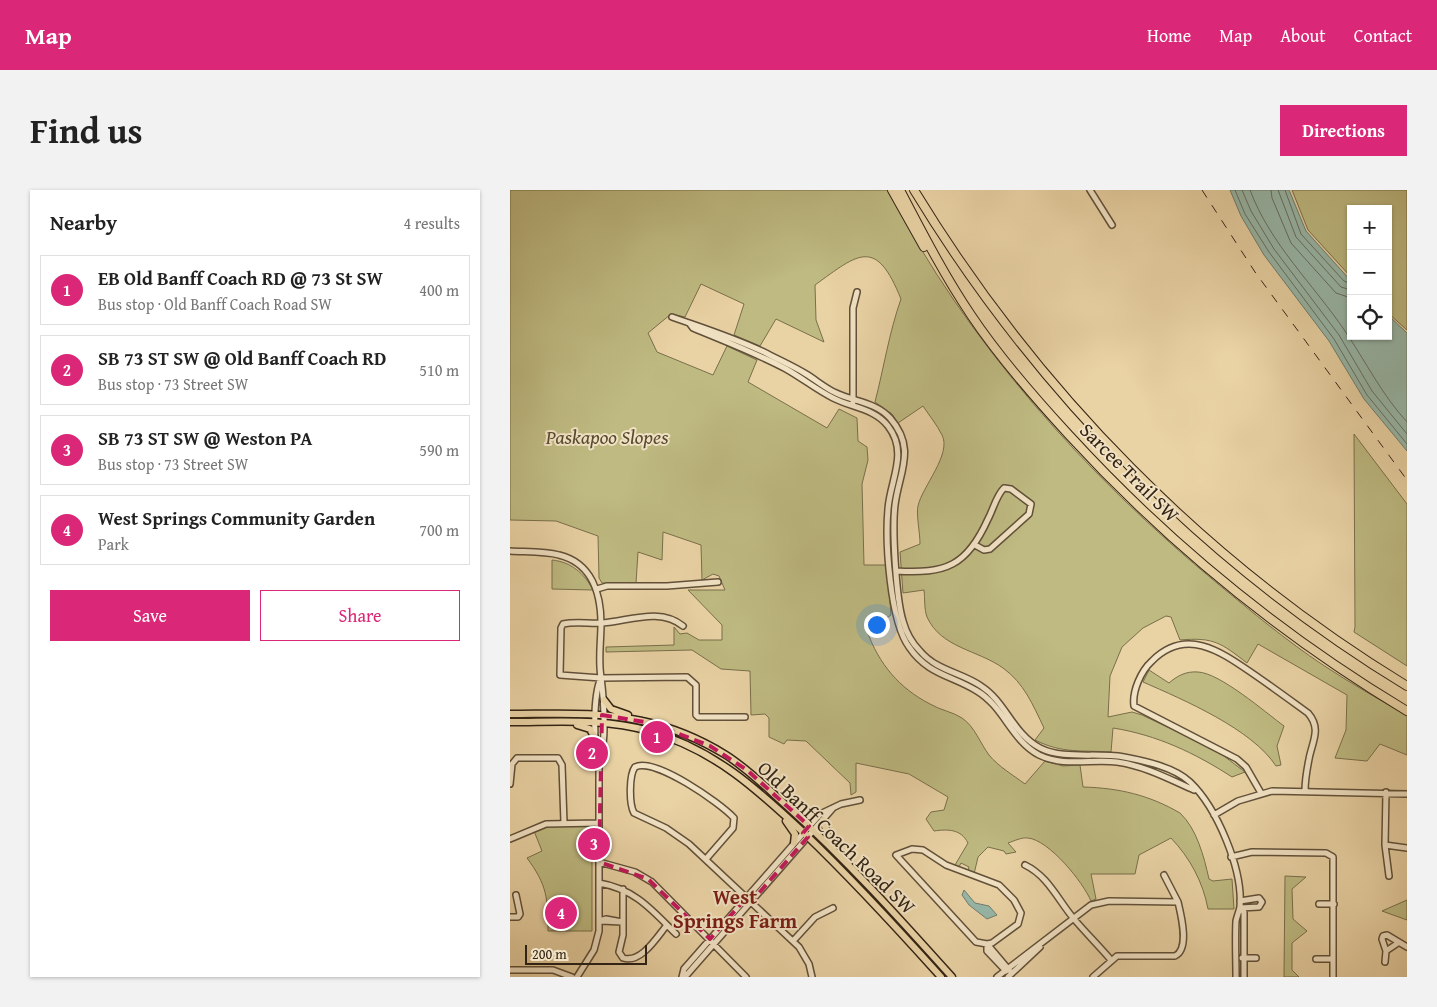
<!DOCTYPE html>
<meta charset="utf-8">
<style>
:root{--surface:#fff;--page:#f2f2f2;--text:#222;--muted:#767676;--line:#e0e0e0;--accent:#db2777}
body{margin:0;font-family:"Gentium Book Plus",serif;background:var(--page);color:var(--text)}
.controls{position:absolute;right:15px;top:15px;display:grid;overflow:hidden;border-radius:0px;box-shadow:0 1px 4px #0004}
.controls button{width:45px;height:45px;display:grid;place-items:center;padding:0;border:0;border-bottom:1px solid var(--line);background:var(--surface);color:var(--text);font:25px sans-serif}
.scale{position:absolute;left:15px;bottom:12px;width:122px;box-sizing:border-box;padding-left:5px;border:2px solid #342415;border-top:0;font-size:14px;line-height:18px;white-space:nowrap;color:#342415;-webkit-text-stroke:4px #f1e2c4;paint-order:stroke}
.you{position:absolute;left:366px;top:434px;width:18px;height:18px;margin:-12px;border:4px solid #fff;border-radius:50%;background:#1a73e8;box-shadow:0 0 0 8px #1a73e833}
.badge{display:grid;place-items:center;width:32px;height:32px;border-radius:50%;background:var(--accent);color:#fff;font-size:16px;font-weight:700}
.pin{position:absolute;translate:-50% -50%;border:2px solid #fff;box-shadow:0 1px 5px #0006}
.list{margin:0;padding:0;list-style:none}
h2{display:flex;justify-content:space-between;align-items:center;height:65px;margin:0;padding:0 20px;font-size:21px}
h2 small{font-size:16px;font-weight:400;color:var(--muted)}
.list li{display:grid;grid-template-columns:32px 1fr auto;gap:15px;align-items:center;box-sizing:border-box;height:70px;margin:0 10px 10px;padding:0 10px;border:1px solid var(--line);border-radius:0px}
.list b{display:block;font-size:19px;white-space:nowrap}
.list p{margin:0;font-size:16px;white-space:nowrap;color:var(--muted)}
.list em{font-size:16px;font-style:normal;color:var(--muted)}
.actions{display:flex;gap:10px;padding:15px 20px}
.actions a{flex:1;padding:11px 0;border:1px solid var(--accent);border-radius:0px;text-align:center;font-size:18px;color:var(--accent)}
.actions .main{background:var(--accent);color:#fff}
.icon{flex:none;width:28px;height:28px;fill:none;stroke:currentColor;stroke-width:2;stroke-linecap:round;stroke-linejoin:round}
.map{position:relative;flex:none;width:897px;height:787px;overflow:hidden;border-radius:0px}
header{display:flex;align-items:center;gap:30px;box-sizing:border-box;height:70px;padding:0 25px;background:var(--accent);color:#fff}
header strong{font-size:24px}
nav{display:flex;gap:28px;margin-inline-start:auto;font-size:18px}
.intro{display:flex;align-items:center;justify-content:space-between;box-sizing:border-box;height:120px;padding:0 30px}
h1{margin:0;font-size:35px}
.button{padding:12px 22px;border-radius:0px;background:var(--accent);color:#fff;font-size:18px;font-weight:700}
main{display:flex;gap:30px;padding:0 30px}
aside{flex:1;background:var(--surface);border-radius:0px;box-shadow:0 1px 4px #0004}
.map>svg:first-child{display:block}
</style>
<header>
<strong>Map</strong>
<nav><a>Home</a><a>Map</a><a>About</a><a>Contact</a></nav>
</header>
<div class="intro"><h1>Find us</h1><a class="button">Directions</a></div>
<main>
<aside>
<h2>Nearby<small>4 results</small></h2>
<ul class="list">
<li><span class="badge">1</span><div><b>EB Old Banff Coach RD @ 73 St SW</b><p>Bus stop · Old Banff Coach Road SW</p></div><em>400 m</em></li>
<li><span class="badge">2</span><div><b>SB 73 ST SW @ Old Banff Coach RD</b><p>Bus stop · 73 Street SW</p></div><em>510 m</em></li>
<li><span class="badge">3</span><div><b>SB 73 ST SW @ Weston PA</b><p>Bus stop · 73 Street SW</p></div><em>590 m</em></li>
<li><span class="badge">4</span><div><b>West Springs Community Garden</b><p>Park</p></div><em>700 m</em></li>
</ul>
<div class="actions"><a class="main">Save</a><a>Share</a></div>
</aside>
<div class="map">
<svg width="897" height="787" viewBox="0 0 897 787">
<rect width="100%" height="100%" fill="#e9d2a4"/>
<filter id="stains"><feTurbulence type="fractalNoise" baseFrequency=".004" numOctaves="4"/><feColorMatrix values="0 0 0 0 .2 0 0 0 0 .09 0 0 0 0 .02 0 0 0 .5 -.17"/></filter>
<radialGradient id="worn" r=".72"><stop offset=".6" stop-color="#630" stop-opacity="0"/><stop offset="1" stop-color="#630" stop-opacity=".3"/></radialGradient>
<path fill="#beba81" stroke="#796f4b" d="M0,0H378C457,153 576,285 708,394C742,422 777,451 813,475C840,493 869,509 897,526V565L870,554L857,571L825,568L836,540L837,505L748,454L737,473C711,453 704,447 670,450L661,427L656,426L633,438L612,457L600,486L598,527L622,522L632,525L706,560L735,582L722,587C685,563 647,545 603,538L601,562C572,560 553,564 525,550L534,538C523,515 514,493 493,478C468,460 431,458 417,427C414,419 415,408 414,400L393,403L390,362L410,354C410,342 406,325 408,316C412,297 442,264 432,245C427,235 419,225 413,216L388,233L382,224L365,212C374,177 379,143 391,109C366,47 349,63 305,95L306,130L314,152L266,129L250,156L224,145L234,114L191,94L175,127L161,124L138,143L147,162L203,185L217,156L247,170L238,192L317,238L329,219L347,228L348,251L357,257L358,270L352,294L354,375H377L381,425L357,441C369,474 389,498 420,514C430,520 443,522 452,528C465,537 470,553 479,565C489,577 503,585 515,594L535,571L553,576L570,575L573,597C609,598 639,605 670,623C687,639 694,667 699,689L703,691L722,689L724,719H698C693,692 680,668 661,648L629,665L625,684H581L586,709L581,711C573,692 539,650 518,648C512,647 504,651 498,653L506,662L496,664L494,661L478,657L468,667L464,684L458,681L459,677L451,673L449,677L445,675L458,653C451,639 438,639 424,641L416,629L421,622L434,620L438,607L399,584L346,573V602L341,605L340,593L296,551L277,550L274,554L259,547V528L255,524L241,525L240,481L211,479L182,460L96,462V457L164,455V437L170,444L177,443L189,450H212V435L178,400H215L209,386L203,384L192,390L191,355L153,342L152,370L128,362L126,393H92L89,388L88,346L46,331L0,330Z
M782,0H897V140L878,123V19H841V87L798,40Z
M844,244L897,314V476L844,442L845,437Z
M42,370C61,372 74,383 83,400L42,399Z
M639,480L659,493C667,486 676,481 688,482C710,483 755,522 774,536L767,556L771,575L766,576C742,539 674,510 633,492Z
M40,636H79L82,640V741H38C38,708 37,695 17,668L32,661L24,641Z
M775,686L796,687L782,699L783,729L797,741L782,753V780L789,787H774Z
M897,710V730L872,721Z"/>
<path fill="#97b7a9" stroke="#6f7c6e" d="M720,0H779L796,41L841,91V146H878V125L897,143V261L854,209L819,151L754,65L731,26Z
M454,700L465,713L479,716L487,725L477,729L459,715L452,705Z"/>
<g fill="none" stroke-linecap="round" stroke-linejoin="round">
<path stroke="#666e5f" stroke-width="1" d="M725,0L735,24L759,62L824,149L857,205L897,254
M732,0L741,21L764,59L829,145L862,201L897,244
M740,0C760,54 804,95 835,141C856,172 872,205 897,232
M761,0L762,8L781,53L826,103L841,108
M768,0L786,47L831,97L841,100
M775,0L791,44L834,91L841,94"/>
<g stroke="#615039" stroke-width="8">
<path id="minor" d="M580,0L602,35
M162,127C193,138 225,148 256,163C269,170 283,176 296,184C306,190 315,198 326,203C345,212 365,212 380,228C407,259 389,282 385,315C382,339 386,408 393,431C396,442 402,453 410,461C427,481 451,482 471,496C496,512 503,544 530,558C554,570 586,562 614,567C635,571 664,577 680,592C707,618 733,679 730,717C729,722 727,726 726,731C725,750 726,769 726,787
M180,134L183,138C214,151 246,163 276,179C292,188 307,200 323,208C342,218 364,218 378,236C399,263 380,290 378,319C375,352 380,431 399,457C418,485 441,485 467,501C494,517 501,550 529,565C553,577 581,569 607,572C635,576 659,589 684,600
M343,212V118L347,102
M0,361C16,362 34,361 49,365C82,373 91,404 91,434C91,451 88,470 91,487C94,512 97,550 89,574V741L84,760L67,787
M386,381C436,384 457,376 478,329C483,320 486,306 494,298L501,299L521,314L519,324L480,359L474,360L465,355
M87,399L97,396H157L208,392
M173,436C150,417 119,431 93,433C80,434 66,431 53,434L51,438L50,485L91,488L177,487L186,495V525L188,527H235
M89,574C83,556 83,505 91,488
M0,594L2,574L7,568H48L52,575L54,633
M876,602L875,655L897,658
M751,603L736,577L727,569L624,516C622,501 631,481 642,471C676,437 710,461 742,483C761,496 780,510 798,523C812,539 802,552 799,569C797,579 795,590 795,601
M704,625L728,611L762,601L897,604
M0,649L36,634L89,633
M875,655L879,686
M402,659L413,660L436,675L489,695L504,710L511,723L508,734L482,753L477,754L466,752L386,665Z
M721,667L742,662L816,663L823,667V787
M196,669L223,638L224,628C210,613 145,567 125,577C119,585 119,614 124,623L156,638L179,654L289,757L299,774L302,787
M89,672L125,682L142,692L236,787
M515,675C538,686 548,710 564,729C576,743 589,756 601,770
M654,685L668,712
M89,693C125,699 142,720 166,744
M113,699V745L109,762L113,768C131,774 147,747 157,735
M730,711L749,708L752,712L749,717L730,718
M809,714H824
M730,718L734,722V787
M0,727H8L10,724L6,705
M89,731L96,729L112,732
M91,731L112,732
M283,751L305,727L323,718
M477,754V761L496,781
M478,755L500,781
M876,761L888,753
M732,768H746
M806,769H823
M875,772L876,761L872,749L873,746L877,745L897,757
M0,780H43L62,787
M172,787L174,779L310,624L331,614L350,610
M175,787L323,618
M487,787L581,715L599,711L668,712C671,725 680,759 665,766H607L583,787
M498,787L530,757"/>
</g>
<g stroke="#342415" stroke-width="9">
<path id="major" d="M94,510L101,519L118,525
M0,524C44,524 89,521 132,531C161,537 190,549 216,565C238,579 257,598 277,616C336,669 389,728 442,787
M0,532C47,532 94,528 139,541C204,559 248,600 295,644C343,690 387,738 431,787
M67,535L80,539L86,550
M313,630L321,655
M276,631L285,644L284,653"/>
</g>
<g stroke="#342415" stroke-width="10">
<path id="highway" d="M382,0L414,57
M390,0C412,42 434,85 461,125C489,167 524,207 559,245C658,353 771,445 897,521
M404,0C527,202 695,373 897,496"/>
</g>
<use href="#minor" stroke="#f1e2c4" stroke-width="5"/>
<use href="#major" stroke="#e9d2a4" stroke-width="6"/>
<use href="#highway" stroke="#e9d2a4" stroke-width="8"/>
<path stroke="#342415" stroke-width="1" stroke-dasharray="9 9" stroke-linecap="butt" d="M692,0L745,82L897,290"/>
</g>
<path fill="none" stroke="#c2185b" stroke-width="4" stroke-dasharray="10 6" stroke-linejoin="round" d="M92,525L141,533L200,556L237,580L299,636L293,643L298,647L241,712L237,707L200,749L138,689L89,672Z"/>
<g text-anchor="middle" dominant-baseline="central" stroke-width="4" stroke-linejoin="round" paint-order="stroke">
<g font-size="20" font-style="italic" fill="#564a30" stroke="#f1e2c4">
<text x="97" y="246">Paskapoo Slopes</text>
</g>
<g font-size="20" fill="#342415" stroke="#f1e2c4">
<text transform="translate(620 282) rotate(45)">Sarcee Trail SW</text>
<text transform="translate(327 647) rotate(44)">Old Banff Coach Road SW</text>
</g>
<g font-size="21" font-weight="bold" fill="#7a1f14" stroke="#f1e2c4">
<text x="225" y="706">West<tspan x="225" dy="24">Springs Farm</tspan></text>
</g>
</g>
<rect width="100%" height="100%" filter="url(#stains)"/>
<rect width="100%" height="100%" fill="url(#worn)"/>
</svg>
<div class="controls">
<button>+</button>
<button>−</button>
<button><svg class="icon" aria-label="locate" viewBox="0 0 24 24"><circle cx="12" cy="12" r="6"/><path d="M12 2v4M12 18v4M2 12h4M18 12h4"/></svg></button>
</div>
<div class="scale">200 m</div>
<div class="you"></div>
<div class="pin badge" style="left:147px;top:547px">1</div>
<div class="pin badge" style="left:82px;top:563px">2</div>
<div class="pin badge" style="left:84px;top:654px">3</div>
<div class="pin badge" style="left:51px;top:723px">4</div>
</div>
</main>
